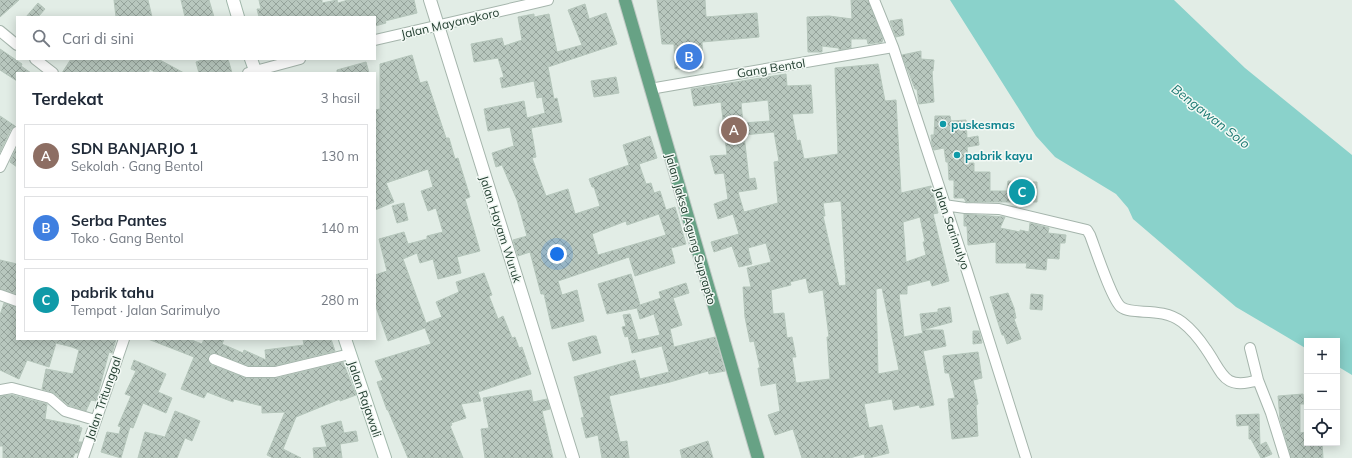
<!DOCTYPE html>
<html lang="id">
<meta charset="utf-8">
<style>
:root{--surface:#fff;--page:#f6f6f7;--text:#1f2937;--muted:#747a83;--line:#e0e1e3;--accent:#f25c5b}
body{margin:0;font-family:Mulish,sans-serif;background:var(--page);color:var(--text)}
.controls{position:absolute;right:12px;bottom:12px;display:grid;overflow:hidden;border-radius:0px;box-shadow:0 2px 10px #0003}
.controls button{width:36px;height:36px;display:grid;place-items:center;padding:0;border:0;border-bottom:1px solid var(--line);background:var(--surface);color:var(--text);font:20px sans-serif}
.you{position:absolute;left:557px;top:254px;width:14px;height:14px;margin:-10px;border:3px solid #fff;border-radius:50%;background:#1a73e8;box-shadow:0 0 0 6px #1a73e833}
.badge{display:grid;place-items:center;width:26px;height:26px;border-radius:50%;background:var(--accent);color:#fff;font-size:13px;font-weight:700}
.pin{position:absolute;translate:-50% -50%;border:2px solid #fff;box-shadow:0 1px 4px #0006}
.list{margin:0;padding:0;list-style:none}
h2{display:flex;justify-content:space-between;align-items:center;height:52px;margin:0;padding:0 16px;font-size:17px}
h2 small{font-size:13px;font-weight:400;color:var(--muted)}
.list li{display:grid;grid-template-columns:26px 1fr auto;gap:12px;align-items:center;box-sizing:border-box;height:64px;margin:0 8px 8px;padding:0 8px;border:1px solid var(--line);border-radius:0px}
.list b{display:block;font-size:15px;white-space:nowrap}
.list p{margin:0;font-size:13px;white-space:nowrap;color:var(--muted)}
.list em{font-size:13px;font-style:normal;color:var(--muted)}
.icon{flex:none;width:22px;height:22px;fill:none;stroke:currentColor;stroke-width:2;stroke-linecap:round;stroke-linejoin:round}
.map{position:relative;flex:none;width:1352px;height:458px;overflow:hidden}
.search{position:absolute;background:var(--surface);box-shadow:0 2px 10px #0003;left:16px;top:16px;width:360px;height:44px;display:flex;align-items:center;gap:10px;box-sizing:border-box;padding:0 14px;border-radius:0px;color:var(--muted);font-size:15px}
.panel{position:absolute;background:var(--surface);box-shadow:0 2px 10px #0003;left:16px;top:72px;width:360px;height:268px;border-radius:0px}
.map>svg:first-child{display:block}
</style>
<div class="map">
<svg width="1352" height="458" viewBox="0 0 1352 458">
<defs>
<pattern id="building-cross-hatch" width="8" height="8" patternUnits="userSpaceOnUse"><rect width="8" height="8" fill="#b8c7be"/><path d="M0 0l8 8M0 8l8-8" fill="none" stroke="#95a39b"/></pattern>
</defs>
<rect width="100%" height="100%" fill="#e2ede6"/>
<path fill="#8ad2cb" d="M950,0H1174L1245,68L1352,155V375L1337,366V341H1307V349L1236,307L1133,219L1128,208L1116,194L1055,157L1036,136Z"/>
<path fill="url(#building-cross-hatch)" stroke="#b5c6bb" fill-rule="evenodd" d="M0,0H19L0,17Z
M114,0H148L152,17H116Z
M181,0H209L214,17H185Z
M259,0H322V3L337,0L338,3L348,0H414L417,13L385,21L386,23L375,26V17H259L257,9H261Z
M657,0H705L706,17L757,13L759,37L702,42L703,68L675,69L674,44H662Z
M851,0H868L883,39L882,42L868,44L867,39H851V48L839,50V48L822,46V52H808L807,17L829,16L852,19Z
M38,3L45,9L38,17H26Z
M585,4L589,19L606,13L617,44L548,67L554,99L557,98L562,122L531,128L536,157L532,158L546,196L568,189L575,214L600,206L594,187H592L589,179L629,165L623,145L650,136L657,158L639,164L646,184L651,183L654,193L660,191L666,210L675,207L686,244L671,248L675,263L635,276L629,257L558,281L562,295L577,290L584,321L552,329L544,294H541L530,252L518,256L513,240L527,236L517,200L502,165L496,167L492,153L514,146L510,127L488,131L484,109L524,101L527,118L545,113L542,97L537,98L534,81L502,88L500,78L504,77L498,58L474,62L471,44L502,38L504,46L522,40L518,17L534,14V17L549,14L557,52L582,45L568,10ZM659,214L666,235L598,255L592,234L626,221L627,225Z
M902,19L904,35L896,37L890,21Z
M0,49L22,64L21,66L31,73H17V81L0,70Z
M921,51V59L934,60L933,71H932L934,102L919,104L917,89H915L902,55Z
M412,55L420,83L427,81L446,138H449L455,159L458,158L470,197L465,199L480,251L457,257L461,273L438,279L433,259L420,263L417,253L403,259L426,323L442,317L436,302L459,292L456,282L484,273L492,295L489,296L498,319L503,316L512,338L515,337L519,348L522,347L531,374L478,392L481,401L461,404L466,418L451,423L452,425L450,426L463,458H408L388,410H387L377,382L383,380L375,361L431,344L425,328L388,341L375,304V275L387,271L379,239L404,232L408,244L427,239V236L443,232L436,208L428,211L421,191L433,187L428,169L386,183L394,202L375,210V110L380,109V64Z
M71,59H158L184,73H156L150,69L148,73H62Z
M205,59H228L232,73H199L196,62Z
M366,62L369,73H337V70Z
M878,64L885,101L896,100L901,193L931,186L938,213L933,214L949,281L932,286L930,280L907,286V294H899L904,337L923,333L922,330H943L946,346L923,351L934,405L920,408L919,405L894,410L892,399L864,404L869,428L882,425L889,453L869,458H865L864,454L850,458H802L793,429L775,435L768,415L780,411L776,383L761,386L758,368H760L754,341L750,342L745,317L743,287H751L747,268L771,262L766,243L748,248L752,264L739,267L732,246L714,252L711,242L739,234L733,214L718,219L714,204L728,199L724,173L715,174L710,156L727,155L721,102L694,106L691,89L786,74L787,86L811,85L813,113L792,114L797,141L800,140L804,159L838,154L835,68ZM768,100L770,121L743,123L741,103ZM774,132L779,161L774,162L778,203L744,212L738,192L757,189L755,178L749,179L744,135ZM841,201L846,285L839,286L823,216H825L823,203ZM920,217L925,242H923L926,255L906,262L903,222ZM806,278L809,293L823,290L829,337H827L830,379L796,383L792,357H796L792,337L787,338L784,313L773,314L771,290L791,285L790,282ZM882,288L899,370L878,374L876,289Z
M616,77L619,93L594,97L591,81Z
M0,116L15,126L11,129L0,152Z
M935,116H950L951,121L966,120L967,138L978,136L979,145L967,147L968,163H974V172H990V191H1007L1008,181L1037,182V202H966L964,198H954V180H949L948,162H946L944,148L934,150L932,145L931,135H934Z
M17,147V167L10,162Z
M404,203L408,220L397,223L392,206Z
M964,214L1005,217L1000,228L1020,232V230L1029,232L1030,223L1049,228L1048,233L1066,235L1065,243H1060L1059,259L1047,258L1046,270L1026,268L1027,263H996V242L968,245L967,226H964Z
M0,260L17,264V294L0,289Z
M631,274L640,305L661,298L659,292L686,283L689,293L673,298L682,325L670,329L674,347L715,337L725,371L709,374L708,371L670,382L609,396L620,442L627,441L629,458H602L598,435L586,438L581,418L584,417L574,377L635,360L640,379L669,372L662,346L632,353L628,336L625,337L622,327L626,326L623,315L630,314L638,340L660,335L654,314L640,319L637,308L607,314L598,284Z
M1008,293L1014,308L1016,318L1014,319L1021,339L1007,344L1004,335H1002L990,297Z
M1031,294L1043,295L1042,310L1030,309Z
M4,303L17,307V339H116L112,353L109,352L96,401L91,400L86,411L68,405L54,393L42,389L46,369L73,374L79,350L72,347L56,343L49,367L27,360L19,379L0,370V315Z
M950,307L952,322L922,330L920,314L938,312V309Z
M973,331H979L982,343L973,344Z
M592,336H596L601,353L573,361L568,343Z
M148,339H189L202,344L204,339H224L222,344L243,353L244,350L266,360L265,350L304,345L303,339H331L335,351L274,366H248L213,353L210,354L208,360L212,365L247,378H277L343,362L356,395L340,401V399L296,417L283,449L301,458H273L267,455L285,412L262,413V406L234,399L233,402L207,392L204,398L181,389L194,357Z
M978,352L982,378L973,380L978,404L976,405L978,436L952,439L948,399L955,398L949,373H945L943,356Z
M134,360L166,374L158,392L172,398L166,413L143,403L133,428L130,427L121,458L101,452L107,432L119,434L121,427L118,426L131,396L125,394L136,371L131,369Z
M531,390L533,402L547,399L550,409L542,411L553,458H485L481,429L489,428L483,398Z
M1303,394L1304,404H1300V433L1307,432V443H1322L1323,458H1291L1280,419L1278,396Z
M12,395L47,404L45,419L80,426L79,427L82,428L78,442H82L78,453H75L73,458H3V446H0V396Z
M175,411L200,421L192,441L185,438L177,458H138L145,432L165,437Z
M1259,414L1260,445L1266,442L1272,454L1263,458H1261L1251,439H1249V425L1237,426L1236,415Z
M341,421L344,433L356,431L358,441L340,444L342,458H314L313,448L327,447L321,426Z
M708,441L713,458H682L680,450Z"/>
<g fill="none" stroke-linecap="round" stroke-linejoin="round">
<g stroke="#a5b5ac" stroke-width="12">
<path id="minor" d="M874,0L893,47L967,271L1026,458
M0,31L17,45
M375,40L548,0
M35,59L53,73
M248,73L300,59
M650,89L893,47
M0,167L17,132
M944,205L965,208L999,209L1087,230L1090,235C1095,248 1112,300 1121,307C1133,316 1161,306 1182,322C1191,329 1200,340 1206,349C1223,373 1223,391 1258,380L1271,413L1285,458
M0,295L17,301
M1250,348L1258,380
M214,359L247,372H275L350,354
M0,390L12,388L50,398L65,411L95,420
M83,458L124,339"/>
</g>
<g stroke="#a5b5ac" stroke-width="14">
<path id="tertiary" d="M430,0L573,458"/>
</g>
<g stroke="#a1b8ab" stroke-width="14">
<path id="secondary" d="M233,0L238,17
M251,59L256,73
M345,339L385,458"/>
</g>
<g stroke="#c1c9c5" stroke-width="14">
<path id="primary" d="M625,0L758,458"/>
</g>
<use href="#minor" stroke="#fff" stroke-width="10"/>
<use href="#tertiary" stroke="#fff" stroke-width="12"/>
<use href="#secondary" stroke="#fff" stroke-width="12"/>
<use href="#primary" stroke="#67a285" stroke-width="12"/>
</g>
<g fill="#0f9aa8" stroke="#f3f9f5" stroke-width="1.5">
<circle cx="943" cy="124" r="4"/>
<circle cx="957" cy="155" r="4"/>
</g>
<g text-anchor="middle" dominant-baseline="central" stroke-width="3" stroke-linejoin="round" paint-order="stroke">
<g font-size="12" fill="#223e30" stroke="#f3f9f5">
<text transform="translate(450 23) rotate(-13)">Jalan Mayangkoro</text>
<text transform="translate(771 68) rotate(-9)">Gang Bentol</text>
<text transform="translate(952 228) rotate(71)">Jalan Sarimulyo</text>
<text transform="translate(501 229) rotate(72)">Jalan Hayam Wuruk</text>
<text transform="translate(691 229) rotate(74)">Jalan Jaksa Agung Suprapto</text>
<text transform="translate(103 398) rotate(-71)">Jalan Tritunggal</text>
<text transform="translate(365 399) rotate(71)">Jalan Rajawali</text>
</g>
<g font-size="12" font-weight="bold" fill="#0d838f" stroke="#f3f9f5" text-anchor="start">
<text x="951" y="124">puskesmas</text>
<text x="965" y="155">pabrik kayu</text>
</g>
<g font-size="13" font-style="italic" fill="#1c7a73" stroke="#f3f9f5">
<text transform="translate(1211 116) rotate(38)">Bengawan Solo</text>
</g>
</g>
</svg>
<div class="controls">
<button>+</button>
<button>−</button>
<button><svg class="icon" aria-label="locate" viewBox="0 0 24 24"><circle cx="12" cy="12" r="6"/><path d="M12 2v4M12 18v4M2 12h4M18 12h4"/></svg></button>
</div>
<div class="you"></div>
<div class="pin badge" style="left:734px;top:130px;background:#8d6e63">A</div>
<div class="pin badge" style="left:689px;top:57px;background:#3f7fe0">B</div>
<div class="pin badge" style="left:1022px;top:192px;background:#0f9aa8">C</div>
<div class="search"><svg class="icon" aria-label="search" viewBox="0 0 24 24"><circle cx="10" cy="10" r="6"/><path d="M15 15l6 6"/></svg>Cari di sini</div>
<section class="panel">
<h2>Terdekat<small>3 hasil</small></h2>
<ul class="list">
<li><span class="badge" style="background:#8d6e63">A</span><div><b>SDN BANJARJO 1</b><p>Sekolah · Gang Bentol</p></div><em>130 m</em></li>
<li><span class="badge" style="background:#3f7fe0">B</span><div><b>Serba Pantes</b><p>Toko · Gang Bentol</p></div><em>140 m</em></li>
<li><span class="badge" style="background:#0f9aa8">C</span><div><b>pabrik tahu</b><p>Tempat · Jalan Sarimulyo</p></div><em>280 m</em></li>
</ul>
</section>
</div>
